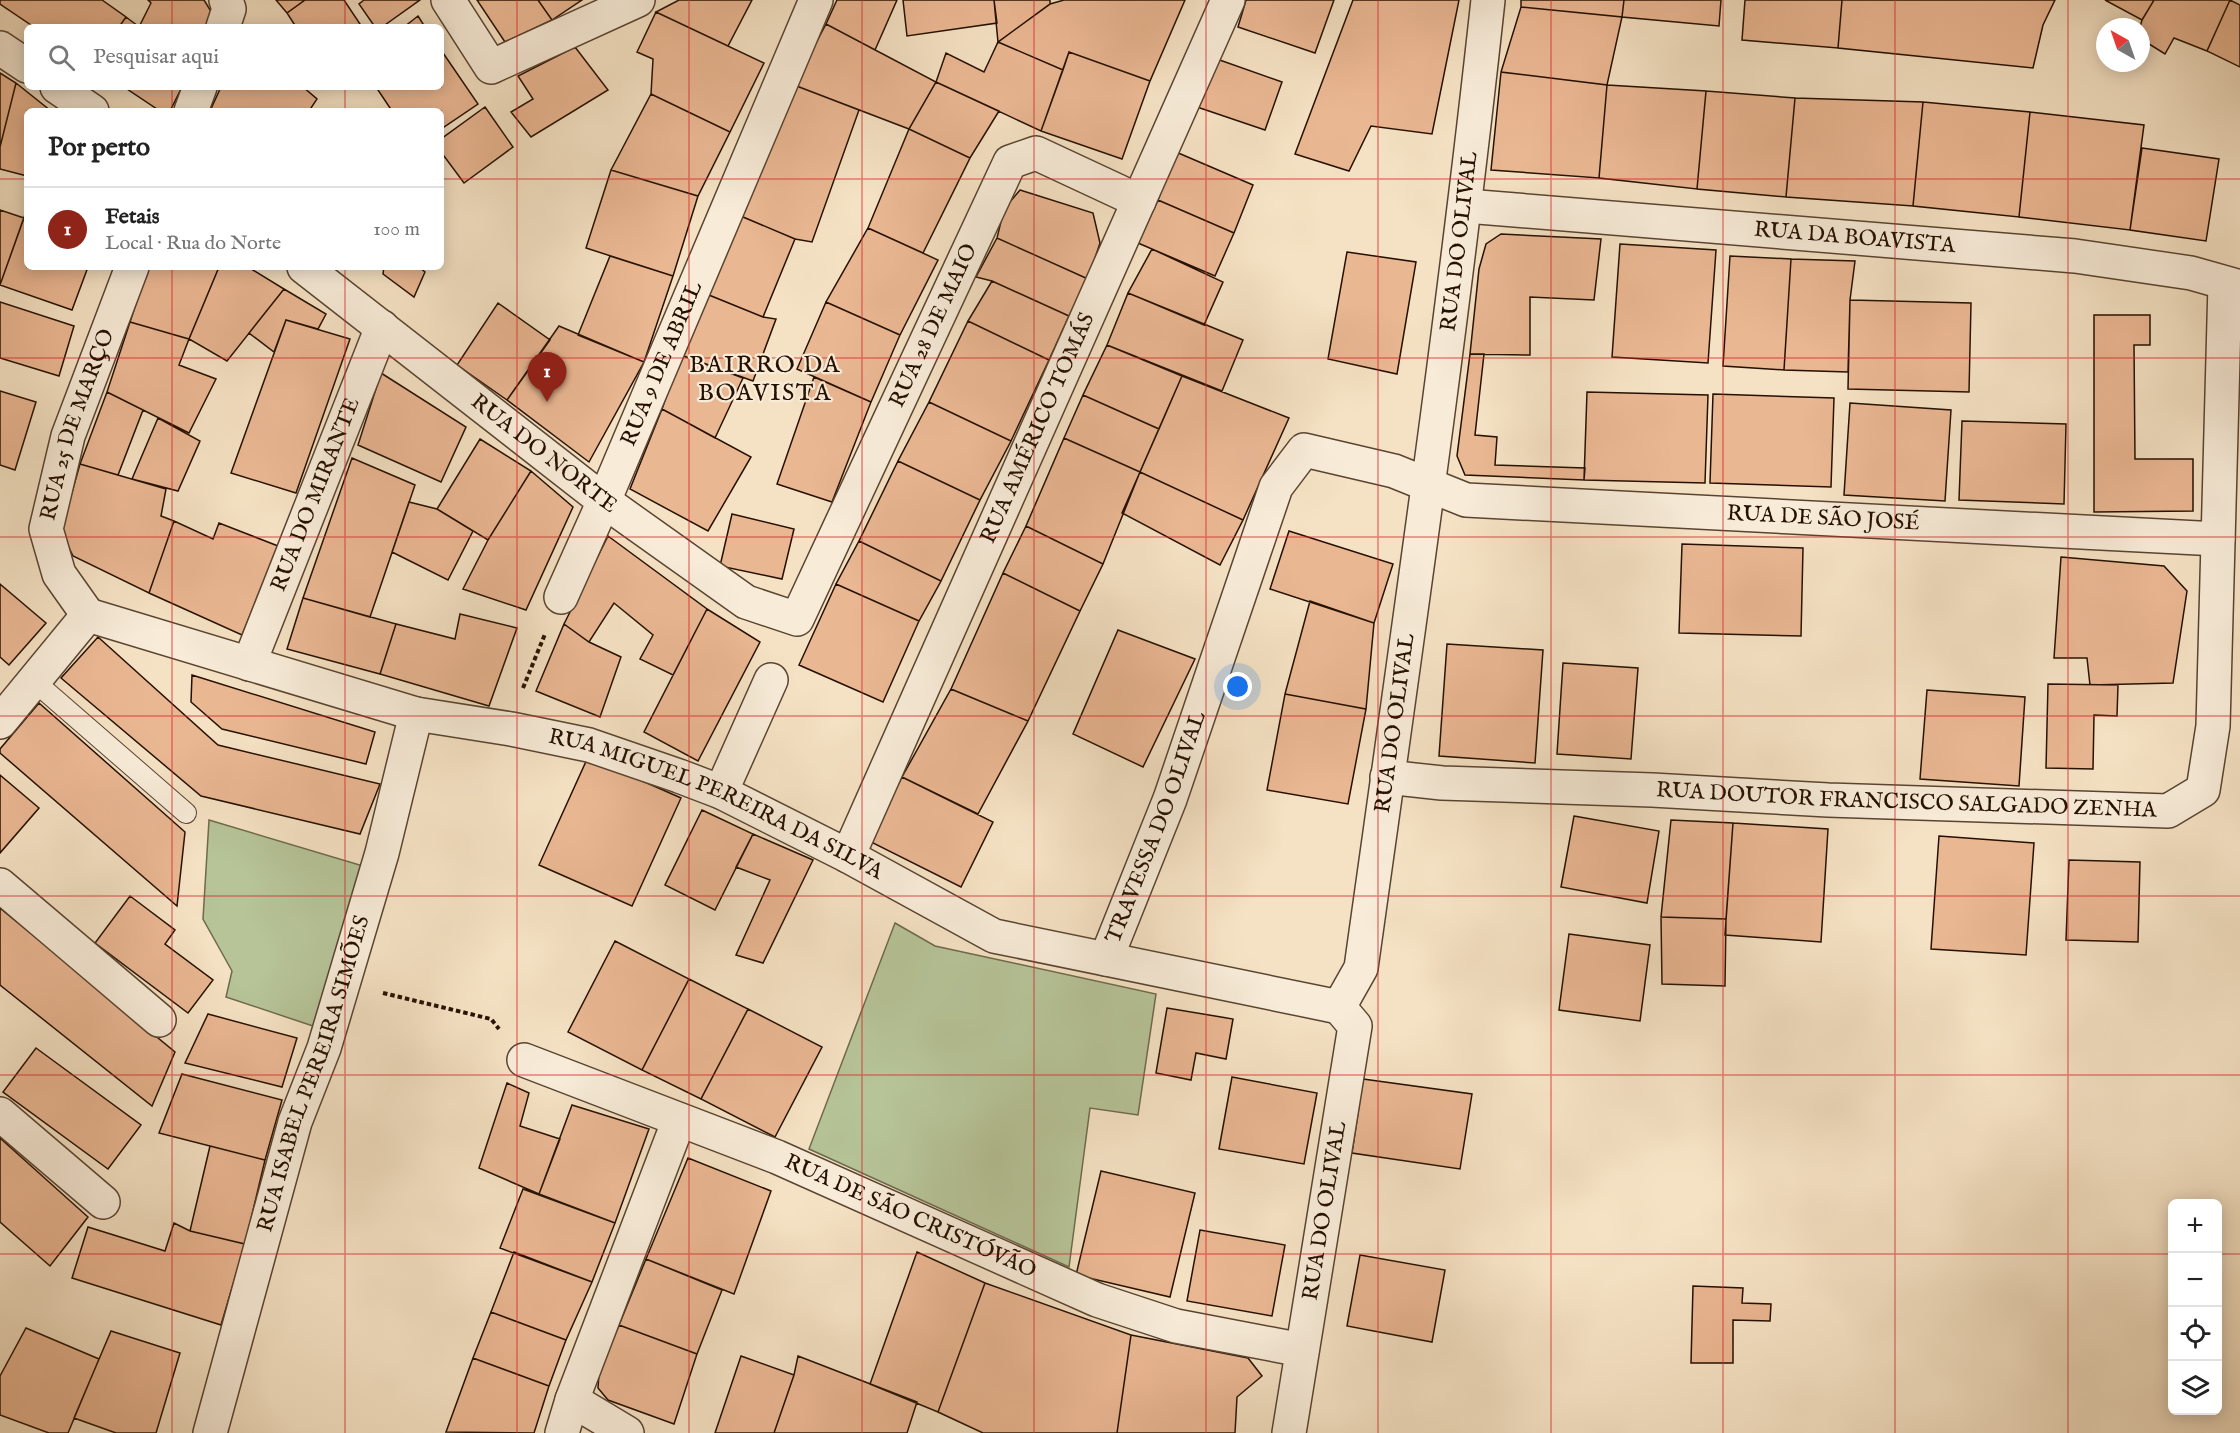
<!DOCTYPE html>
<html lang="pt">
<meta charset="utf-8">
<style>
:root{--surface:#fff;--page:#f2f2f2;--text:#222;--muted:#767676;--line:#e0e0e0;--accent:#8f2418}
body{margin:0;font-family:"IM FELL English",serif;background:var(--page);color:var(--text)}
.controls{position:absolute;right:18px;bottom:18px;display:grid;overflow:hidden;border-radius:9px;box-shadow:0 3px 15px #0003}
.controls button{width:54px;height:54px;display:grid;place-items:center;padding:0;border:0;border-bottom:2px solid var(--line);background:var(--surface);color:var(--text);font:30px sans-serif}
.compass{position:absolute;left:2096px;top:18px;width:54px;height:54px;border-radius:50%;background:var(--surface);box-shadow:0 3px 15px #0003;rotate:320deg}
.you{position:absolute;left:1238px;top:687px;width:21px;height:21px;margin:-15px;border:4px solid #fff;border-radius:50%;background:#1a73e8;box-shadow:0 0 0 9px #1a73e833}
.badge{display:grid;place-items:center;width:39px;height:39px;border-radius:50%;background:var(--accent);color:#fff;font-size:20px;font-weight:700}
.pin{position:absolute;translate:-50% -50px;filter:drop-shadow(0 2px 3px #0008)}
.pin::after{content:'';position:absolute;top:32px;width:21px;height:18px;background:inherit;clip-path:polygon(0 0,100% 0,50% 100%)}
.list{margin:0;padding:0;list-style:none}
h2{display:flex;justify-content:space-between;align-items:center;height:78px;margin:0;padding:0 24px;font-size:26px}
h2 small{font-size:20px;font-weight:400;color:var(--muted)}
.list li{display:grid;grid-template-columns:39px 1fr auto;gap:18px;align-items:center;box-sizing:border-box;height:84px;padding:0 24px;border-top:2px solid var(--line)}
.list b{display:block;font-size:22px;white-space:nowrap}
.list p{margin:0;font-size:20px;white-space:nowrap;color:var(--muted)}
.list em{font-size:20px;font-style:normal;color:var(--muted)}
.icon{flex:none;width:33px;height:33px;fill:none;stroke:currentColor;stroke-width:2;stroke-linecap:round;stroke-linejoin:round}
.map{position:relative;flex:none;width:2240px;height:1433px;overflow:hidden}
.search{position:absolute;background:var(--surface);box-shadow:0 3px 15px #0003;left:24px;top:24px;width:420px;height:66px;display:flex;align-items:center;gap:15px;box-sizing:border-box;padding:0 21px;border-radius:9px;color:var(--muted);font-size:22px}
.panel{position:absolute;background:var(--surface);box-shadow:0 3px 15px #0003;left:24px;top:108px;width:420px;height:162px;border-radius:9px}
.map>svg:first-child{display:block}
</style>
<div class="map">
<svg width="2240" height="1433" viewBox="0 0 2240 1433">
<rect width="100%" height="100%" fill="#f5e2c4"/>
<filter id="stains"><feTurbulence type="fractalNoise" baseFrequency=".00333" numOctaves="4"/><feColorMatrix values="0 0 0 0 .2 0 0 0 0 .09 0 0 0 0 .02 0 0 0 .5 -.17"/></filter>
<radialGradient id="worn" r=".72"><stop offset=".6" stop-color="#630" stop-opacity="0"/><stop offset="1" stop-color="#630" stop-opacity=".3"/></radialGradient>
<path fill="#b6c498" stroke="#6e6a4c" stroke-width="1.5" d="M209,820L363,866L316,1027L226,997L232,971L203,919Z
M895,923L935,946L1156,994L1138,1115L1090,1108L1069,1267L809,1149Z"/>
<path fill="#eab793" stroke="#251000" stroke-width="1.5" d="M0,0H102L126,17L119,27H34L0,4Z
M148,0H204L212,13L207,27H139L151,3Z
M276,0H305L287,13Z
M305,0H344L362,27H296L287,13Z
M364,0H420L382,27H375L359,4Z
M477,0H538L552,20L505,42Z
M538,0H582L552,20Z
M679,0H752L728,46L656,12Z
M837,0H897L875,50L826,24Z
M903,0H994L997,23L907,36Z
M994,0H1050V4L998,42Z
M1064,0H1185L1150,81L1069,52L1063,70L998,42L1050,4Z
M1246,0H1334L1315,53L1238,27Z
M1353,0H1459L1432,134L1371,126L1349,171L1295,154Z
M1521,0H1624L1622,17L1521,7Z
M1624,0H1721L1719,26L1622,17Z
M1745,0H1842L1838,48L1742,40Z
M1842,0H2055L2043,25L2033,68L1838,48Z
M2105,0H2154L2142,20Z
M2154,0H2230L2207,51L2174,38L2165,54L2141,39L2140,27L2142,20Z
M2230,0L2240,5V67L2207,51Z
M1521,7L1622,17L1607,85L1501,72Z
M656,12L764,63L730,132L651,94L653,59L637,52Z
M418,16L425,27H404Z
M126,17L138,26L139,27H119Z
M826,24L936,82L909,129L794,85Z
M998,42L1063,70L1041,131L936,82L946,53L984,72Z
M575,47L608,90L531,137L511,112L533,99L518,76Z
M441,50L478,104L441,129V111H392L376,87H441Z
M1069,52L1150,81L1122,159L1041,131Z
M1214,58L1282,82L1265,130L1197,107Z
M1501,72L1607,85L1599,178L1491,170Z
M0,73L16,83L0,147Z
M936,82L999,111L970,158L909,129Z
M16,83L51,111H27V176L0,169V147Z
M794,85L859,110L812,242L795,239L736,214Z
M1607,85L1706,91L1697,189L1599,178Z
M124,87H182L170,111H160Z
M221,87H303L317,99L309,111H210Z
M1706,91L1795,98L1786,197L1697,189Z
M651,94L730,132L698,196L611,170Z
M1795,98L1923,102L1913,206L1786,197Z
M1923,102L2030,112L2019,217L1913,206Z
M485,107L513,147L464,183L441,152V139Z
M2030,112L2144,125L2130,230L2019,217Z
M909,129L970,158L923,253L868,228Z
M2142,148L2219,159L2206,241L2130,230Z
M1176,152L1253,185L1234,233L1158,200Z
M611,170L698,196L673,276L586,248Z
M1020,190L1093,213L1100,243L1088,279L997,238L1004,209Z
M1158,200L1234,233L1215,276L1138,243Z
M27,209V267H88L72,310L0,285Z
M0,210L24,218L0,285Z
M736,214L795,239L763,317L704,293Z
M868,228L938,260L900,335L826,302Z
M1501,234L1601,239L1594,300L1530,297V355L1470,354L1479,269L1486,244Z
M997,238L1088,279L1069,316L992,281L976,277Z
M1620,244L1716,250L1708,363L1612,357Z
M1152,249L1223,282L1204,325L1128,293Z
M1347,252L1416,262L1397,374L1328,359Z
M610,256L673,276L644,362L578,335Z
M1730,256L1791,259L1784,370L1723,366Z
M1791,259L1855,261L1850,300L1848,372L1784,370Z
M148,267H219L189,339L130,322Z
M219,267H248L284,289L227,361L189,339Z
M384,267H419L425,272L414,297L383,274Z
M992,281L1069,316L1049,360L968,321Z
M284,289L326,314L318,329L286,320L274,352L249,333Z
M704,293L763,317L776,319L753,381L681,355Z
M1128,293L1243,340L1222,391L1107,345Z
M1850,300L1971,303L1969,392L1848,389Z
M0,302L74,326L59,376L0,358Z
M826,302L900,335L871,402L797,369Z
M498,303L550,340L507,400L457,365Z
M2094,315H2150V345H2134L2135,459H2193V511L2094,512Z
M286,320L350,339L296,493L231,473Z
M968,321L1049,360L1011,441L929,402Z
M130,322L189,339L179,365L216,379L189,433L107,392Z
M559,326L644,362L589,462L507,400Z
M1107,345L1182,376L1159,429L1083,395Z
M1470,354H1484L1475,435L1497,437L1495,465L1585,468L1584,480L1465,475L1457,456Z
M681,355L743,378L715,438L662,409Z
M381,373L466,427L441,482L358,445Z
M1182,376L1289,418L1243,520L1140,472Z
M814,377L871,402L832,502L777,484Z
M0,391L36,402L15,470L0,465Z
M107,392L143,410L118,475L80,464Z
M1587,392L1708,395L1705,483L1584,480Z
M1713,394L1834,398L1831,487L1710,483Z
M1083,395L1159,429L1140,472L1064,438Z
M929,402L1011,441L980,500L898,461Z
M1850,403L1951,410L1945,501L1844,495Z
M662,409L751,457L708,531L630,489Z
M158,418L200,441L178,491L132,479Z
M1962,421L2066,424L2064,504L1959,500Z
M1064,438L1140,472L1103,564L1026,526Z
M480,439L531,471L488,540L437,509Z
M352,458L415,485L370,617L303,598Z
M898,461L980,500L941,581L859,541Z
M80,464L166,489L161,516L174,521L149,593L73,556L61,531Z
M531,471L573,507L526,610L463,589L488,540Z
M1140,472L1243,520L1220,565L1122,513Z
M409,502L437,509L473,531L448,580L392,552Z
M732,514L794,529L782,579L720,566Z
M174,521L213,539L219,523L278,546L242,635L149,593Z
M1026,526L1103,564L1080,611L1003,573Z
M1289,531L1393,564L1374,623L1270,589Z
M608,536L707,609L673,675L640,659L653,635L614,603L589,642L564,624Z
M859,541L941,581L919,621L836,584Z
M1682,544L1803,548L1801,636L1679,633Z
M2061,557L2164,566L2187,591L2173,683L2090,685L2087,658H2054Z
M1003,573L1080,611L1028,721L951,689Z
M0,584L46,623L9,665L0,657Z
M836,584L919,621L883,702L799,665Z
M303,598L396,624L380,674L287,649Z
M1310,601L1374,623L1366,709L1285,694Z
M707,609L760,642L698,761L644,732Z
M460,614L517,628L489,706L380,674L396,624L455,639Z
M564,624L589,642L621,657L600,717L536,691Z
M1118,630L1195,659L1143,767L1073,734Z
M98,637L218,745L380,784L360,834L201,796L61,678Z
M1447,644L1543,650L1535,763L1439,756Z
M1563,663L1638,668L1631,759L1557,754Z
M192,675L375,732L366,764L222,729L191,702Z
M2048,684L2118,685L2117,716L2094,715L2093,769L2046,768Z
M951,689L1028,721L978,814L902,777Z
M1927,690L2025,697L2019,786L1920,779Z
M1285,694L1366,709L1348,804L1267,790Z
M39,703L185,832L177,906L0,753V749Z
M588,757L681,798L632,906L539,865Z
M0,775L39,808L0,853Z
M902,777L993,822L961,887L869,841Z
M702,810L753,834L715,910L665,885Z
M1574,816L1659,831L1647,903L1561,887Z
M1671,820L1733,823L1726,919L1661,917Z
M1733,823L1828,829L1821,942L1725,935Z
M753,834L813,860L763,963L736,955L770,880L736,867Z
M1939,836L2034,843L2026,955L1931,949Z
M2069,860L2140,862L2138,942L2066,940Z
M130,896L175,930L165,944L213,980L188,1013L95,943Z
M0,908L175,1052L152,1106L0,985Z
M1661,917L1726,919L1725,986L1662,984Z
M1569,934L1650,945L1640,1021L1559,1010Z
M615,941L689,979L642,1070L568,1032Z
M689,979L748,1009L701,1099L642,1070Z
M1167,1008L1233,1019L1226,1059L1196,1053L1191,1080L1156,1073Z
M748,1009L822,1047L775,1137L701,1099Z
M208,1014L297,1038L282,1087L185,1063Z
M36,1048L141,1125L108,1169L3,1092Z
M182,1074L282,1100L265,1160L159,1133Z
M1232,1077L1317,1093L1304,1164L1219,1149Z
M1363,1079L1472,1094L1460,1169L1352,1153Z
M507,1083L529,1093L520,1126L560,1139L539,1194L479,1168Z
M572,1105L649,1129L615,1223L539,1194Z
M0,1138L88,1217L50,1266L0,1222Z
M210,1146L265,1160L245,1244L190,1231Z
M688,1158L771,1191L734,1294L646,1259Z
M1101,1171L1195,1193L1170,1297L1076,1275Z
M523,1189L615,1223L592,1282L500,1248Z
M174,1223L190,1231L245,1244L221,1325L72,1278L88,1227L165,1251Z
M1200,1230L1285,1245L1272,1316L1187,1301Z
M514,1252L592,1282L566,1340L491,1312Z
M917,1252L985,1283L938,1412L870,1384Z
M1360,1255L1445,1270L1432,1342L1347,1326Z
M646,1259L722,1290L697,1354L619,1325Z
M985,1283L1131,1335L1117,1433H983L938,1412Z
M1693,1286L1743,1288L1742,1303L1771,1304L1770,1321L1733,1320V1363H1691Z
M491,1312L566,1340L549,1386L473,1358Z
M619,1325L697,1354L674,1424L608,1400L598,1388L599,1373Z
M26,1328L99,1359L68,1433H49L0,1415V1376Z
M111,1331L180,1353L156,1433H116L74,1418Z
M1131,1335L1248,1358L1262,1376L1237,1397L1235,1433H1117Z
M741,1356L794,1375L774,1433H715Z
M798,1356L917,1402L907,1433H774L794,1375Z
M473,1358L549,1386L534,1433L446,1432Z"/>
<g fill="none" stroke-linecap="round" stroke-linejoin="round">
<g stroke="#594431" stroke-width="22">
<path id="service" d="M34,681L186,813"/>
</g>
<g stroke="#594431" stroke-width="36">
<g id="minor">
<path d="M448,0L491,67L638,0"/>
<path d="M223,27L229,9L226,0"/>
<path d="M0,48L27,66"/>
<path d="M57,87L92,111"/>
<path d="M191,111L200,87"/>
<path id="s1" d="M1466,206L2075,256L2191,273L2240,287"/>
<path id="s2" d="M304,267L604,501L746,602L797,619L1010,162L1036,153L1139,201"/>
<path id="s3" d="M561,597L604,501L816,0"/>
<path id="s4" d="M88,615L416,714L511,729L589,745L679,776L721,792L848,856L994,936L1339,1007"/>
<path id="s5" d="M88,615L59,574L46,529L68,436L132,267"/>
<path id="s6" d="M249,664L382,327"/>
<path d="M0,722L88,615"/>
<path id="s7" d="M1387,777L1442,783L1652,790L1828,800L2168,811L2203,790L2213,726L2225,284"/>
<path d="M721,792L771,680"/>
<path id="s8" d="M848,856L1228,0"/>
<path d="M0,885L159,1020"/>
<path id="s9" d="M1106,959L1170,799L1276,487L1304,450L1394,471L1466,500L2218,539"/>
<path id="s10" d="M524,1060L777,1157L1097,1300L1176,1326L1302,1350"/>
<path d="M0,1114L103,1202"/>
<path d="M572,1400L627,1433"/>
<path id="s11" d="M210,1433L295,1122L324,1048L382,853L416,714"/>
<path d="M562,1433L572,1400L679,1120"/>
<path id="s12" d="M1289,1433L1355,1026L1339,1007L1361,968C1406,646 1453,324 1488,0"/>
</g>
</g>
<path stroke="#251000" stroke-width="4" stroke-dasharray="4.5 3" stroke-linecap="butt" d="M523,688L545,634
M383,993L491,1019L499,1029"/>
<use href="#service" stroke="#f8ecd9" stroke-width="20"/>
<use href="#minor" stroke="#f8ecd9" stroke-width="33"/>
</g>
<path fill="none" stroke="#d62828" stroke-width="1.5" stroke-opacity="0.55" d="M172,0V27M345,0V27M517,0V1433M689,0V1433M862,0V1433M1034,0V1433M1206,0V1433M1378,0V1433M1551,0V1433M1723,0V1433M1895,0V1433M2068,0V1433M172,87V111M345,87V111M0,179H27M441,179H2240M172,267V1433M345,267V1433M0,358H2240M0,537H2240M0,716H2240M0,896H2240M0,1075H2240M0,1254H2172M2218,1254H2240"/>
<g text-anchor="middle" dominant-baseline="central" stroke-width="4.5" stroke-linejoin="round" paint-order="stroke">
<g font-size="22" fill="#251000" stroke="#f8ecd9">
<text stroke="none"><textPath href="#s1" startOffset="390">RUA DA BOAVISTA</textPath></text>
<text stroke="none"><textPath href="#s12" startOffset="1215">RUA DO OLIVAL</textPath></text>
<text stroke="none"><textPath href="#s2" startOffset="932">RUA 28 DE MAIO</textPath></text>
<text stroke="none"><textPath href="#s3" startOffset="254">RUA 9 DE ABRIL</textPath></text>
<text stroke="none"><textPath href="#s5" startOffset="206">RUA 25 DE MARÇO</textPath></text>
<text stroke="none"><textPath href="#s8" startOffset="468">RUA AMÉRICO TOMÁS</textPath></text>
<text stroke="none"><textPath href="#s2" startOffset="304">RUA DO NORTE</textPath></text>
<text stroke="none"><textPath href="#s6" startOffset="182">RUA DO MIRANTE</textPath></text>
<text stroke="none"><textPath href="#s9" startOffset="1076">RUA DE SÃO JOSÉ</textPath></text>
<text stroke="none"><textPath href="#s12" startOffset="729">RUA DO OLIVAL</textPath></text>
<text stroke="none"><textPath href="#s7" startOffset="520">RUA DOUTOR FRANCISCO SALGADO ZENHA</textPath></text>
<text stroke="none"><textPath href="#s4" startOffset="658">RUA MIGUEL PEREIRA DA SILVA</textPath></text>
<text stroke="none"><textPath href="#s9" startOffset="141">TRAVESSA DO OLIVAL</textPath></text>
<text stroke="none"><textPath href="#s11" startOffset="374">RUA ISABEL PEREIRA SIMÕES</textPath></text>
<text stroke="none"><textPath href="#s12" startOffset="225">RUA DO OLIVAL</textPath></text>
<text stroke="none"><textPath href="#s10" startOffset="417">RUA DE SÃO CRISTÓVÃO</textPath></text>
</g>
<g font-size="24" letter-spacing="1.5" fill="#251000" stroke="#f8ecd9">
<text x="765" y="365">BAIRRO DA<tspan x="765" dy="28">BOAVISTA</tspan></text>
</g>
</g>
<rect width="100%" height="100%" filter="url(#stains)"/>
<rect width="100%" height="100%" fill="url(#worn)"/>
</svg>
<div class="controls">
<button>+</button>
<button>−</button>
<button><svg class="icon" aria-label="locate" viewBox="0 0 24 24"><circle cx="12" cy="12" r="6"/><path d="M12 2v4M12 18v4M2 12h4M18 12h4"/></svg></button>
<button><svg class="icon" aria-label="layers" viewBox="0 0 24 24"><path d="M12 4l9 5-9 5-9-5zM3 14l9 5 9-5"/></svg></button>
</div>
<svg class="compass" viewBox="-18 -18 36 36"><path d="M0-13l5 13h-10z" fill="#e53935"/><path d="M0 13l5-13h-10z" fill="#767676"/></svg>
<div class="you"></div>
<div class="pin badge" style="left:547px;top:402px">1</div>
<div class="search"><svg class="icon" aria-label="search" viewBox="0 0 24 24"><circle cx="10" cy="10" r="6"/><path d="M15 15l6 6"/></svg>Pesquisar aqui</div>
<section class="panel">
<h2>Por perto<small></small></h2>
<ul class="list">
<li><span class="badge">1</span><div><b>Fetais</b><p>Local · Rua do Norte</p></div><em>100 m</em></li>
</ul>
</section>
</div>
